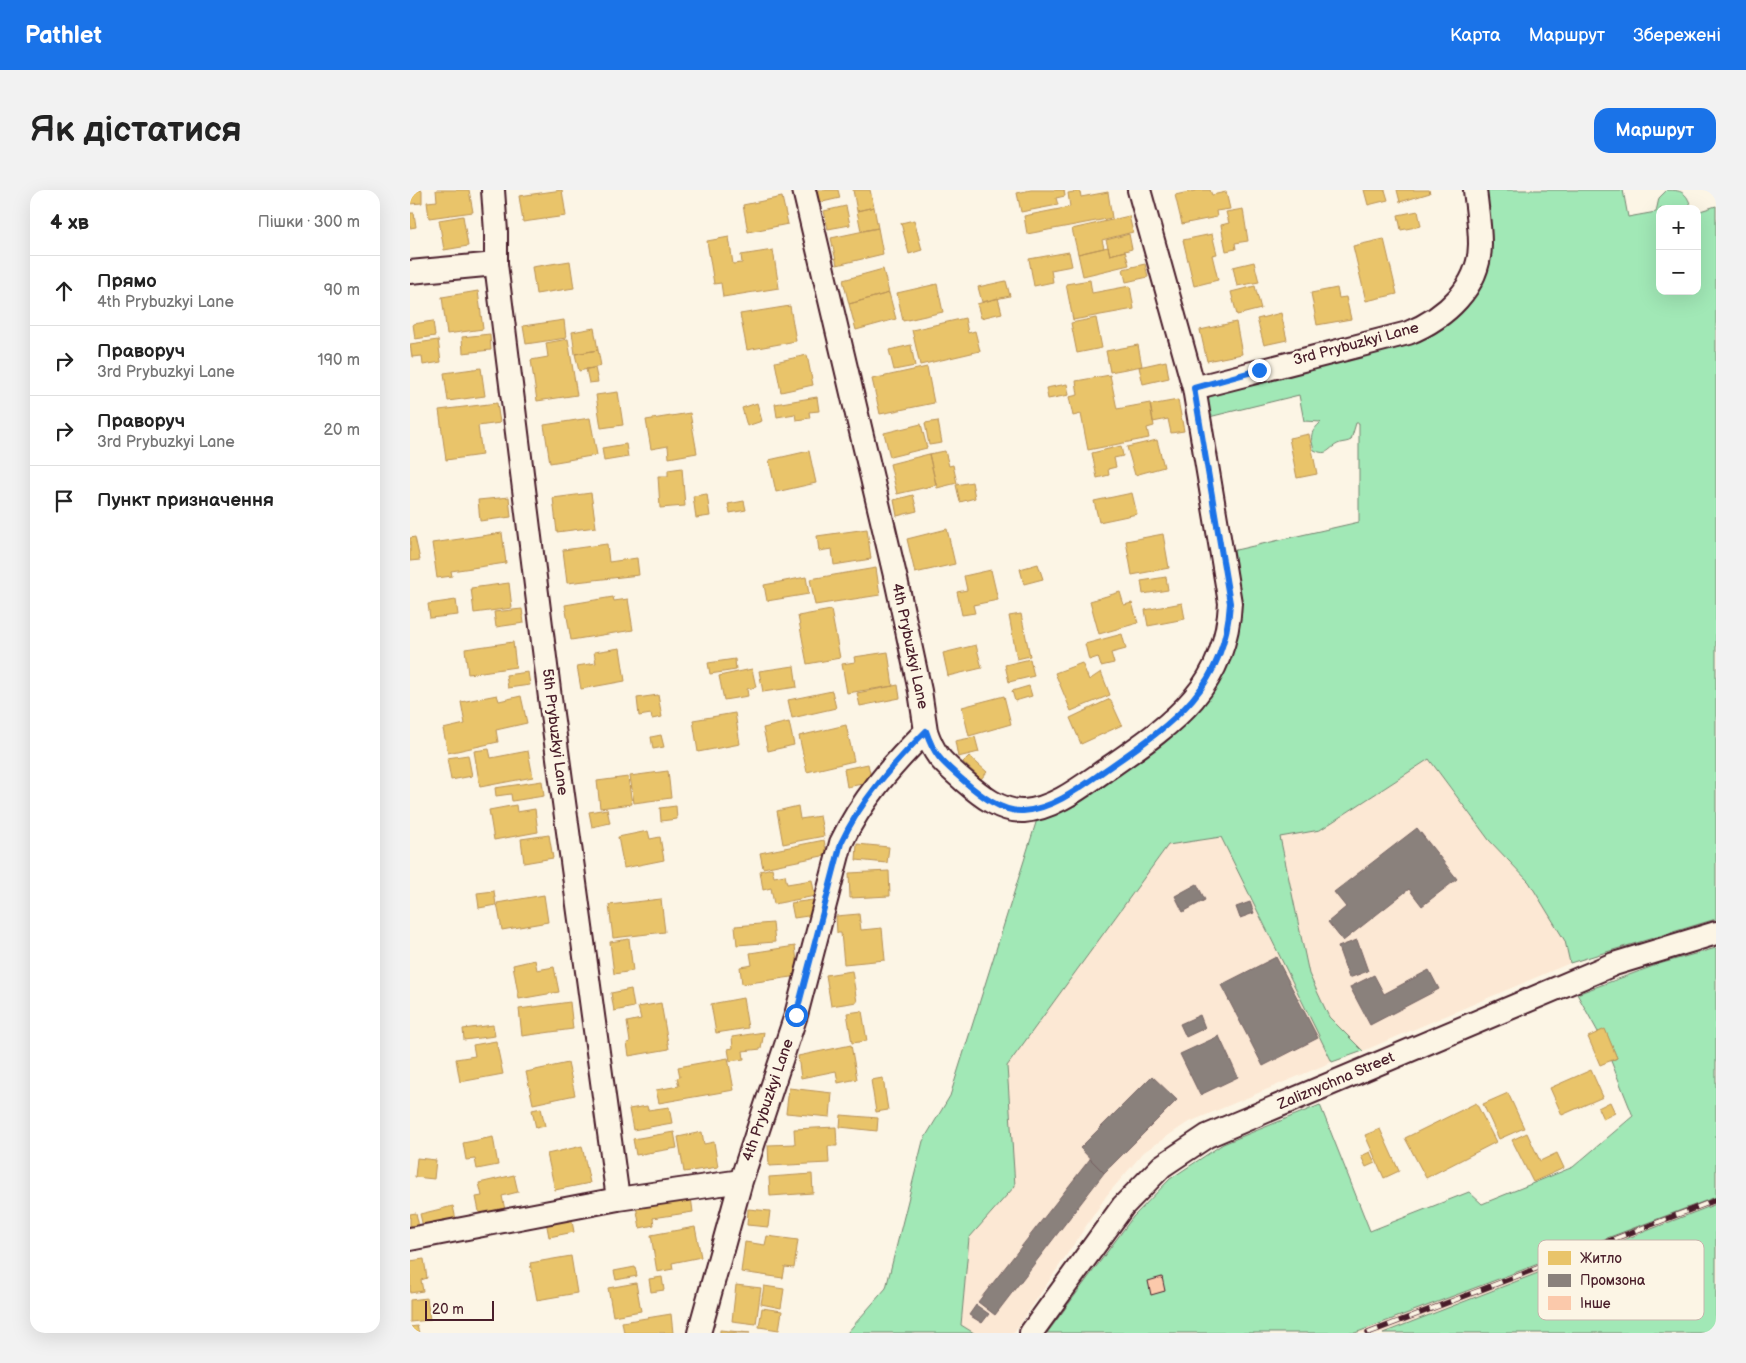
<!DOCTYPE html>
<html lang="uk">
<meta charset="utf-8">
<style>
:root{--surface:#fff;--page:#f2f2f2;--text:#222;--muted:#767676;--line:#e0e0e0;--accent:#1a73e8}
body{margin:0;font-family:"Balsamiq Sans",sans-serif;background:var(--page);color:var(--text)}
.controls{position:absolute;right:15px;top:15px;display:grid;overflow:hidden;border-radius:10px;box-shadow:0 5px 20px #0002}
.controls button{width:45px;height:45px;display:grid;place-items:center;padding:0;border:0;border-bottom:1px solid var(--line);background:var(--surface);color:var(--text);font:25px sans-serif}
.scale{position:absolute;left:15px;bottom:12px;width:69px;box-sizing:border-box;padding-left:5px;border:2px solid #4a1f2b;border-top:0;font-size:14px;line-height:18px;white-space:nowrap;color:#4a1f2b;-webkit-text-stroke:4px #fcf5e5;paint-order:stroke}
.stop{position:absolute;width:15px;height:15px;margin:-11px;border:4px solid #1a73e8;border-radius:50%;background:#fff}
.stop.end{background:#1a73e8;border-color:#fff;box-shadow:0 1px 5px #0008}
.list{margin:0;padding:0;list-style:none}
h2{display:flex;justify-content:space-between;align-items:center;height:65px;margin:0;padding:0 20px;font-size:21px}
h2 small{font-size:16px;font-weight:400;color:var(--muted)}
.list li{display:grid;grid-template-columns:32px 1fr auto;gap:15px;align-items:center;box-sizing:border-box;height:70px;padding:0 20px;border-top:1px solid var(--line)}
.list b{display:block;font-size:19px;white-space:nowrap}
.list p{margin:0;font-size:16px;white-space:nowrap;color:var(--muted)}
.list em{font-size:16px;font-style:normal;color:var(--muted)}
.icon{flex:none;width:28px;height:28px;fill:none;stroke:currentColor;stroke-width:2;stroke-linecap:round;stroke-linejoin:round}
.map{position:relative;flex:none;width:1306px;height:1143px;overflow:hidden;border-radius:15px}
header{display:flex;align-items:center;gap:30px;box-sizing:border-box;height:70px;padding:0 25px;background:var(--accent);color:#fff}
header strong{font-size:24px}
nav{display:flex;gap:28px;margin-inline-start:auto;font-size:18px}
.intro{display:flex;align-items:center;justify-content:space-between;box-sizing:border-box;height:120px;padding:0 30px}
h1{margin:0;font-size:35px}
.button{padding:12px 22px;border-radius:15px;background:var(--accent);color:#fff;font-size:18px;font-weight:700}
main{display:flex;gap:30px;padding:0 30px}
aside{flex:1;background:var(--surface);border-radius:15px;box-shadow:0 5px 20px #0002}
.map>svg:first-child{display:block}
</style>
<header>
<strong>Pathlet</strong>
<nav><a>Карта</a><a>Маршрут</a><a>Збережені</a></nav>
</header>
<div class="intro"><h1>Як дістатися</h1><a class="button">Маршрут</a></div>
<main>
<aside>
<h2>4 хв<small>Пішки · 300 m</small></h2>
<ul class="list">
<li><svg class="icon" aria-label="ahead" viewBox="0 0 24 24"><path d="M12 20V5M6 11l6-6 6 6"/></svg><div><b>Прямо</b><p>4th Prybuzkyi Lane</p></div><em>90 m</em></li>
<li><svg class="icon" aria-label="right" viewBox="0 0 24 24"><path d="M7 20v-9h11M14 6l5 5-5 5"/></svg><div><b>Праворуч</b><p>3rd Prybuzkyi Lane</p></div><em>190 m</em></li>
<li><svg class="icon" aria-label="right" viewBox="0 0 24 24"><path d="M7 20v-9h11M14 6l5 5-5 5"/></svg><div><b>Праворуч</b><p>3rd Prybuzkyi Lane</p></div><em>20 m</em></li>
<li><svg class="icon" aria-label="arrive" viewBox="0 0 24 24"><path d="M6 21V4h12l-3 4 3 4H6"/></svg><div><b>Пункт призначення</b></div></li>
</ul>
</aside>
<div class="map">
<svg width="1306" height="1143" viewBox="0 0 1306 1143">
<rect width="100%" height="100%" fill="#fcf5e5"/>
<filter id="ink" filterUnits="userSpaceOnUse"><feTurbulence type="fractalNoise" baseFrequency=".02" numOctaves="2"/><feDisplacementMap in="SourceGraphic" scale="10" xChannelSelector="R" yChannelSelector="G"/><feConvolveMatrix kernelMatrix="1 2 1 2 8 2 1 2 1" color-interpolation-filters="sRGB"/></filter>
<g filter="url(#ink)">
<path fill="#fce8d4" d="M1019,569L1079,650L1119,692L1155,751L1160,773L953,861L919,827L899,784L870,647L910,640Z
M811,647L922,872L777,933L734,962L697,1005L604,1143H564L551,1135L559,1048L605,996L597,876L758,655Z
M1306,1007V1014L973,1143H945Z"/>
<path fill="#a1e8b6" stroke="#768470" d="M1069,0H1213L1218,27L1246,22L1249,8L1257,0C1274,0 1277,4 1282,19H1250V101H1287V22L1306,16V729L1160,773L1155,751L1119,692L1079,650L1019,569L910,640L870,647L899,784L919,827L953,861L922,872L811,647L758,655L597,876L605,996L559,1048L551,1135L564,1143H437L476,1098L513,951L540,906L629,623L659,610L811,476L817,362L949,332V233H946L941,250C938,252 934,252 930,253C917,258 919,267 904,260C900,245 900,243 911,232L894,231L889,205L795,228L798,210L802,201L998,146L1059,101Z
M1306,758V1007L945,1143H637L723,1027L760,989L813,954L910,915L960,1041L1059,1002L1072,1014L1163,977L1223,926L1201,871L1207,868L1195,840L1188,842L1167,804L1249,774Z
M1306,1014V1143H973Z"/>
<path fill="#e9c46a" stroke="#b99257" d="M0,0H12V13L0,14Z
M26,0H59L63,22L19,28L17,12L27,11Z
M152,0L156,26L113,32L109,6Z
M405,0H428L430,8L408,13Z
M443,0H460L464,17L447,21Z
M621,0H654L655,6L646,8L648,15L611,22L607,3Z
M788,0H800L802,5L816,2L820,19L806,21L807,27L772,34L765,5Z
M954,0H975L978,10L958,15Z
M987,0H1019L1020,3L990,12Z
M670,1L671,7L698,2L702,28L617,44L614,26L660,17L658,3Z
M372,7L378,34L338,42L333,15Z
M436,16L440,35L418,39L414,21Z
M464,17L468,38L451,41L447,21Z
M833,19L838,51L825,53L826,59L816,61L811,35L819,33L816,22Z
M1008,21L1011,36L991,40L988,25Z
M0,23H4L6,37L0,38Z
M53,26L58,56L34,60L29,30Z
M719,26L723,42L692,50L694,58L668,64L662,39Z
M504,30L512,60L499,64L491,33Z
M468,38L473,64L427,75L421,48Z
M719,44L722,59L700,65L696,50Z
M802,44L807,64L802,65L808,90L784,96L773,50Z
M319,47L323,74L332,73L331,65L363,60L369,98L313,107L311,93L304,94L297,51Z
M974,49L987,104L956,111L943,56Z
M698,57L700,65L715,61L719,75L673,86L668,64Z
M659,62L662,76L641,80L643,92L624,96L619,69Z
M160,71L164,98L126,104L122,77Z
M844,72L849,92L827,96L823,77Z
M735,74L738,87L716,92L713,79Z
M473,79L479,103L439,114L433,90Z
M680,90L682,103L720,96L724,119L663,130L656,94Z
M596,91L600,106L572,112L568,97Z
M527,94L533,122L493,131L487,103Z
M845,96L851,119L827,125L821,102Z
M927,98L929,108L936,107L941,129L907,135L901,103Z
M68,101L73,139L37,144L32,107Z
M479,103L486,129L446,140L439,114Z
M588,108L592,123L571,128L567,114Z
M380,116L386,151L337,160L330,124Z
M871,123L877,150L854,155L847,129Z
M555,128L558,143L565,141L570,161L510,175L502,140Z
M686,128L692,158L667,163L661,133Z
M154,130L156,148L116,154L113,136Z
M23,131L25,146L5,149L3,134Z
M826,132L832,164L797,171L790,140Z
M184,138L188,160L165,164L162,142Z
M80,144L81,160L53,163L52,147Z
M158,149L167,205L127,211L121,170L138,167L136,153Z
M28,150L31,172L13,175L12,166L2,167L0,154Z
M501,155L505,176L484,180L479,160Z
M728,155L732,176L700,182L696,161Z
M188,160L191,176L169,181L165,164Z
M397,165L403,195L371,202L365,172Z
M756,171L759,188L733,194L729,177Z
M517,177L524,213L470,224L462,189Z
M71,178L75,206L38,211L34,183Z
M185,178L188,192L179,193L176,179Z
M700,185L707,219L740,213L744,236L737,238L739,248L678,260L671,224L663,226L659,207L668,205L666,191Z
M657,194L659,205L638,209L636,198Z
M208,202L213,235L191,238L186,205Z
M407,207L409,221L399,222L400,228L386,230L385,224L367,227L365,214Z
M768,210L774,241L761,243L758,229L743,232L740,215Z
M87,213L90,233L68,236L72,265L36,270L29,220Z
M347,213L352,231L337,236L332,218Z
M280,223L287,263L259,268L258,256L241,259L236,230Z
M180,228L187,265L140,273L134,235Z
M528,231L532,253L519,255L515,233Z
M511,234L517,258L480,267L474,243Z
M899,244L907,284L887,288L879,248Z
M747,250L754,277L725,285L717,257Z
M216,254L218,267L194,271L192,258Z
M711,256L713,266L704,268L706,277L698,279L699,285L687,288L682,263Z
M399,261L406,293L366,302L359,270Z
M535,261L539,276L543,275L547,293L527,298L519,264Z
M519,264L526,295L487,304L480,274Z
M272,278L275,316L250,318L248,286H258V280Z
M562,292L565,308L550,312L546,295Z
M181,303L186,337L147,342L143,308Z
M722,303L727,324L689,332L684,311Z
M297,304L300,326L286,328L283,306Z
M503,305L507,321L487,326L484,310Z
M99,307L101,327L70,331L68,310Z
M334,311L336,320L320,323L318,314Z
M457,339L461,369L424,375L422,359L409,361L407,346Z
M537,339L545,374L505,383L497,349Z
M92,343L96,373L41,381L42,386L27,388L22,353Z
M753,344L759,378L722,385L716,351Z
M5,347L10,370L0,371V348Z
M197,354L199,372L227,368L229,385L157,393L153,360Z
M628,374L633,389L614,394L610,379Z
M466,378L470,405L405,415L400,389Z
M581,380L588,410L563,415L565,423L552,425L547,402L557,400L554,386Z
M396,387L399,404L357,411L354,395Z
M756,387L758,400L733,404L731,391Z
M99,393L102,418L64,423L61,398Z
M710,402L714,415L722,413L728,433L689,444L680,411Z
M203,407L204,411L218,409L223,440L161,450L155,415Z
M46,410L48,425L20,428L18,414Z
M772,413L775,429L738,436L735,420Z
M112,419L114,433L86,437L84,422Z
M421,420L430,468L397,474L388,426Z
M611,424L620,466L607,469L599,426Z
M712,444L716,459L701,463L704,473L691,476L688,467L679,470L675,454Z
M103,452L106,477L58,484L55,459Z
M566,455L572,478L538,486L533,463Z
M210,458L215,491L171,499L167,476L186,473L184,462Z
M478,462L483,496L437,503L432,474L445,472L444,467Z
M325,469L326,480L300,484L298,473Z
M620,469L624,486L599,492L595,475Z
M672,473L679,490L691,482L700,505L661,521L645,483Z
M384,476L387,497L353,502L349,481Z
M342,479L346,497L337,499L338,506L314,510L309,486Z
M118,482L120,495L98,498L96,485Z
M488,495L490,508L450,516L447,503Z
M619,496L622,506L605,511L602,501Z
M422,501L426,518L382,528L378,510Z
M87,505L89,511L111,506L117,533L86,540L88,552L38,563L33,539L55,534L51,512Z
M248,505L252,527L242,529L241,524L229,526L227,508Z
M594,506L601,534L559,546L552,517Z
M700,509L712,535L671,554L660,528Z
M325,523L330,554L288,562L283,530Z
M379,532L384,555L358,561L353,538Z
M436,535L444,571L397,582L389,546Z
M251,545L254,557L243,559L241,547Z
M565,547L569,562L548,567L545,551Z
M79,559L81,568L118,561L123,587L70,597L64,561Z
M58,565L62,586L41,590L37,568Z
M559,566L577,582L571,589L553,572Z
M458,574L462,592L437,597L434,579Z
M258,581L261,608L224,613L220,586Z
M218,587L222,614L190,618L187,591Z
M132,591L134,606L102,611L101,604L86,606L85,598Z
M106,615L107,622L125,619L128,642L84,650L79,620Z
M266,616L267,629L251,631L250,618Z
M388,616L390,629L410,626L414,646L373,654L367,621Z
M197,619L200,633L182,637L179,622Z
M238,641L240,649L250,647L254,670L214,678L208,647Z
M139,645L143,668L114,673L111,649Z
M414,650L417,665L353,678L350,663Z
M447,654L479,657L477,673L446,670Z
M362,678L364,687L375,685L377,694L402,690L405,706L364,714L361,698L353,700L350,681Z
M479,681L480,706L440,708L439,683Z
M84,701L86,715L69,718L67,703Z
M134,705L138,732L92,740L87,713Z
M251,709L255,742L203,748L199,715Z
M403,710L405,725L384,728L381,713Z
M449,724L451,740L472,738L475,770L434,774L431,743H427L426,726Z
M363,733L365,752L327,755L325,736Z
M219,749L223,781L204,784L200,752Z
M385,756L389,786L332,794L330,777L342,775L340,763Z
M125,770L127,780L144,777L149,802L109,809L103,775Z
M442,781L447,812L421,816L416,785Z
M221,799L224,817L204,821L201,803Z
M333,808L338,838L306,843L301,814Z
M160,812L163,839L112,846L109,819Z
M251,813L259,859L219,866L217,853L220,852L217,832L231,829L228,817Z
M452,821L457,851L442,853L437,823Z
M83,835L85,846L54,850L53,839Z
M1195,839L1207,868L1190,875L1178,847Z
M354,842L351,859L333,861L334,869L320,871L318,859L323,858L322,847Z
M86,851L93,884L50,892L46,869L65,866L63,855Z
M441,855L447,889L428,893L426,881L391,888L388,866Z
M318,868L324,900L249,913L246,900L269,896L267,888L270,887L268,877Z
M158,873L165,905L123,914L116,882Z
M1181,880L1193,907L1152,925L1140,898Z
M473,888L478,920L466,922L461,890Z
M379,898L422,903L420,927L376,923Z
M1098,903L1114,938L1089,949L1073,914Z
M1200,912L1205,923L1193,929L1188,918Z
M1066,913L1086,952L1016,988L995,948Z
M237,916L238,920L259,917L262,933L223,940L219,919Z
M131,918L135,936L126,938L122,920Z
M431,925L468,928L467,941L430,937Z
M426,937L427,956H418L419,973L359,976L358,955L385,954L384,939Z
M970,939L989,981L974,988L955,945Z
M264,942L267,958L226,965L223,949Z
M292,942L294,954L304,952L308,977L274,982L268,947Z
M1117,943L1130,971L1147,963L1154,978L1123,992L1102,950Z
M83,947L88,975L67,979L65,969L56,970L53,953Z
M172,956L180,993L145,1000L137,964Z
M960,962L965,973L956,977L951,966Z
M7,968L26,970L24,989L5,987Z
M402,984L403,1003L360,1006L359,987Z
M104,985L108,1002L92,1006L95,1020L70,1026L66,1007L72,1006L69,993Z
M281,1007L283,1022L243,1028L244,1035L230,1038L226,1016Z
M43,1016L47,1034L14,1041L10,1024Z
M338,1019L360,1021L358,1037L337,1035Z
M6,1023L10,1041L0,1043V1024Z
M161,1026L164,1042L139,1047L136,1031Z
M285,1037L291,1067L262,1073L263,1079L247,1082L241,1045Z
M357,1046L388,1050L384,1078L375,1077L373,1088L331,1082L335,1052L355,1055Z
M161,1066L167,1103L127,1110L120,1073Z
M14,1069L17,1088L11,1090L13,1101L0,1103V1071Z
M225,1077L227,1086L206,1090L204,1081Z
M252,1087L254,1100L241,1102L239,1089Z
M226,1093L231,1121L203,1126L198,1098Z
M326,1095L351,1098L346,1134L322,1131Z
M354,1096L374,1099L371,1118L351,1114Z
M17,1108L20,1130L0,1132V1110Z
M352,1118L372,1121L369,1140L349,1137Z
M261,1124L263,1143H214L212,1132Z
M7,1136L9,1143H0V1137Z
M310,1140L340,1143H310Z"/>
<path fill="#8a817c" stroke="#776464" d="M1007,638L1047,689L1012,716L999,699L933,751L918,732L936,717L924,702Z
M787,694L795,710L773,722L765,706Z
M840,712L844,723L830,728L826,717Z
M947,750L958,781L939,788L928,757Z
M866,767L908,848L853,876L811,795Z
M1019,780L1029,799L960,835L940,797L964,785L974,804Z
M790,825L795,838L776,847L770,834Z
M809,846L828,887L790,905L770,864Z
M742,886L767,910L694,983L670,958Z
M680,969L694,983L585,1125L568,1112Z
M566,1115L579,1124L572,1133L559,1125Z"/>
<path fill="#fbc9ab" stroke="#4a1f2b" d="M752,1087L755,1101L741,1105L738,1091Z"/>
<g fill="none" stroke-linecap="round" stroke-linejoin="round">
<g stroke="#4a1f2b" stroke-width="26">
<path id="minor" d="M83,0L86,42V74L142,524L208,1009
M0,82L86,74
M784,198L998,143C1035,128 1070,97 1070,54C1070,36 1067,18 1065,0
M516,541C525,568 534,573 554,591C570,605 591,622 614,621C643,619 671,597 694,581C760,535 816,500 820,413L784,198L729,0
M0,1049L208,1009L331,991
M289,1143L331,991L386,825L431,653C451,610 483,574 516,541L510,501L487,394L394,0
M621,1143L713,1016L752,976L797,946L1204,774L1306,743"/>
</g>
<use href="#minor" stroke="#fcf5e5" stroke-width="22"/>
<g stroke="#4a1f2b" stroke-width="5.5">
<path id="rail" d="M958,1143L1306,1010"/>
</g>
<use href="#rail" stroke="#fcf5e5" stroke-width="4" stroke-dasharray="11" stroke-linecap="butt"/>
</g>
</g>
<g fill="none" stroke-linecap="round" stroke-linejoin="round" filter="url(#ink)">
<path stroke="#1a73e8" stroke-width="6" d="M386,825L431,653C451,610 483,574 516,541C525,568 534,573 554,591C570,605 591,622 613,621C643,619 671,597 694,581C760,535 815,500 820,413L784,198L849,180"/>
</g>
<g text-anchor="middle" dominant-baseline="central" stroke-width="5" stroke-linejoin="round" paint-order="stroke">
<g font-size="15" fill="#4a1f2b" stroke="#fcf5e5">
<text transform="translate(946 154) rotate(-15)">3rd Prybuzkyi Lane</text>
<text transform="translate(500 456) rotate(78)">4th Prybuzkyi Lane</text>
<text transform="translate(145 542) rotate(83)">5th Prybuzkyi Lane</text>
<text transform="translate(926 891) rotate(-23)">Zaliznychna Street</text>
<text transform="translate(358 910) rotate(-71)">4th Prybuzkyi Lane</text>
</g>
</g>
<rect x="1128" y="1050" width="166" height="80" rx="8" fill="#fcf5e5" stroke="#c7b5ad" stroke-width="1"/>
<rect x="1138" y="1061" width="23" height="14" fill="#e9c46a"/>
<rect x="1138" y="1084" width="23" height="13" fill="#8a817c"/>
<rect x="1138" y="1106" width="23" height="14" fill="#fbc9ab"/>
<g font-size="14" fill="#4a1f2b">
<text x="1170" y="1073">Житло</text>
<text x="1170" y="1095">Промзона</text>
<text x="1170" y="1118">Інше</text>
</g>
</svg>
<div class="controls">
<button>+</button>
<button>−</button>
</div>
<div class="scale">20 m</div>
<div class="stop" style="left:386px;top:825px"></div>
<div class="stop end" style="left:849px;top:180px"></div>
</div>
</main>
